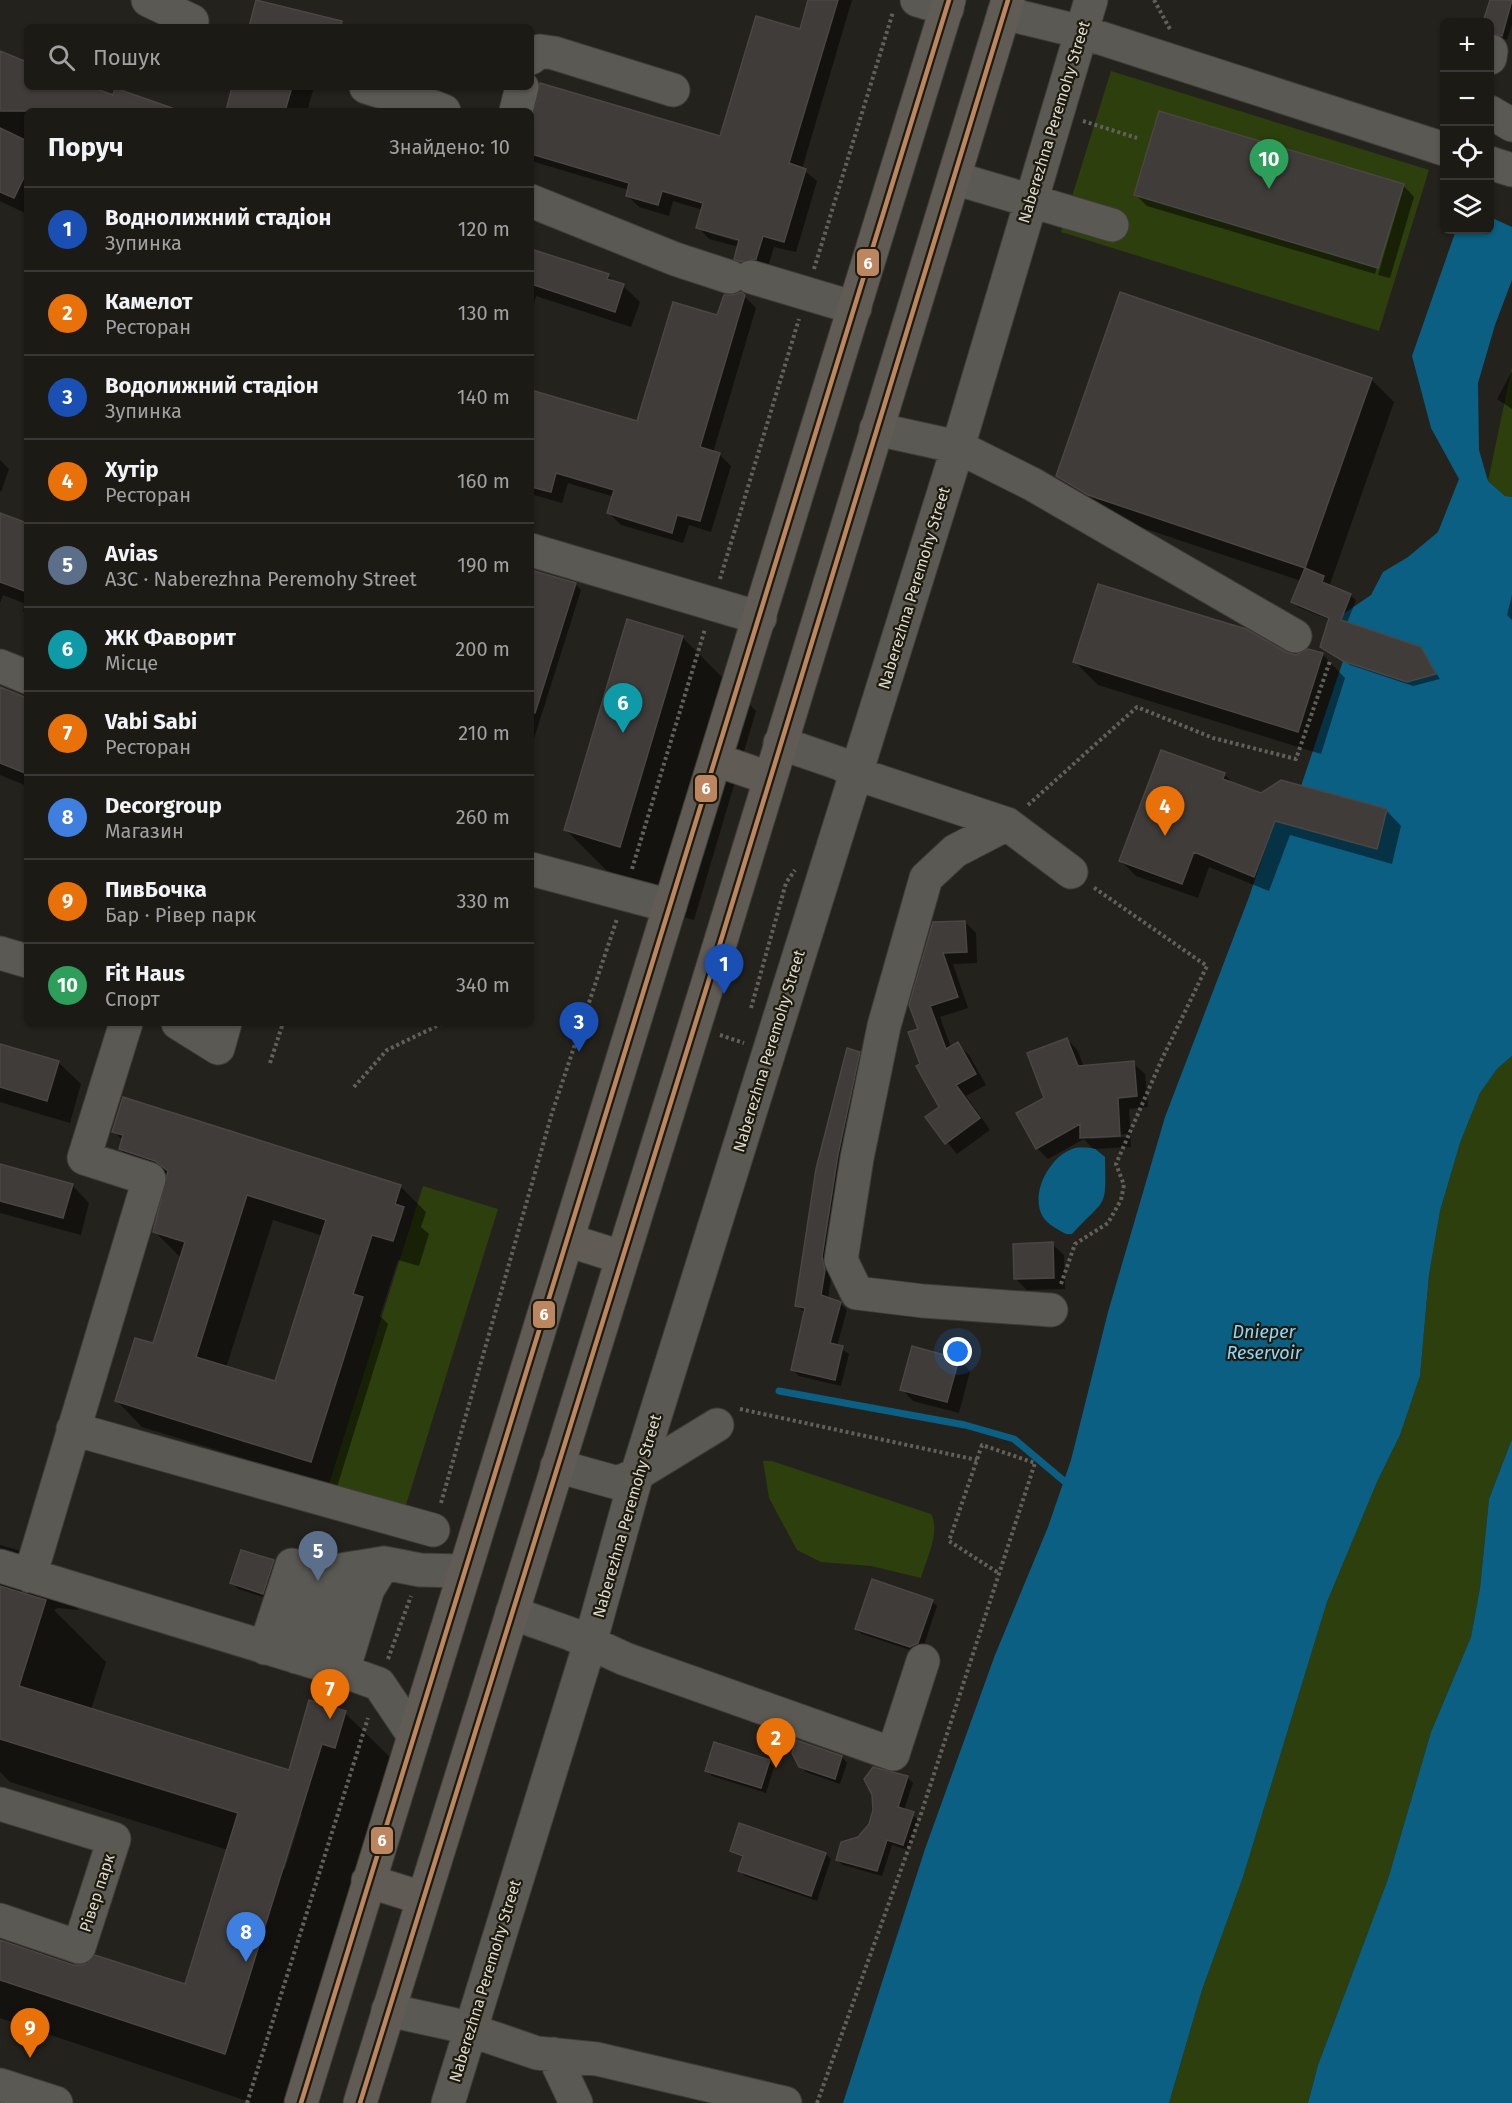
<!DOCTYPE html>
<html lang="uk">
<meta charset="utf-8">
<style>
:root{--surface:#1b1a15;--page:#282722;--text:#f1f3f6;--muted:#a0a1a0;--line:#393834;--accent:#9c9a92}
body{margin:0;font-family:"Fira Sans",sans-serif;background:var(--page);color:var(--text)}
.controls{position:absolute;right:18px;top:18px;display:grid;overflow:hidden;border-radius:9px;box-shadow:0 2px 4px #0004}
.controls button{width:54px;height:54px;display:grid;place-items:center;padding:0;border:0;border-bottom:2px solid var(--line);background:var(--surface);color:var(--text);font:30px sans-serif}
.you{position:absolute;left:958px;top:1352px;width:21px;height:21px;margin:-15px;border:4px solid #fff;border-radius:50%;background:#1a73e8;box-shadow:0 0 0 9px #1a73e833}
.badge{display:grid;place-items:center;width:39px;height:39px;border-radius:50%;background:var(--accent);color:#fff;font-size:20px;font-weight:700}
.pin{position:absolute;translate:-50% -50px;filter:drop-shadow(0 2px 3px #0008)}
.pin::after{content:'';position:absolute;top:32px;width:21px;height:18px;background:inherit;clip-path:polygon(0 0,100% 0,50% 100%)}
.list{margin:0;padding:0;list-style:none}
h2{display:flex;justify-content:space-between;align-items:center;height:78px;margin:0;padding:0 24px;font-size:26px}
h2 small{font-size:20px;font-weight:400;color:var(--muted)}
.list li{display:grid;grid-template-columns:39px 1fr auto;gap:18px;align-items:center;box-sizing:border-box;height:84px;padding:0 24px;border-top:2px solid var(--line)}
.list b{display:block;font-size:22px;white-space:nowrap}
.list p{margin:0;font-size:20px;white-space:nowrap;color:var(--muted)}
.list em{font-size:20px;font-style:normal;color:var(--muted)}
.icon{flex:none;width:33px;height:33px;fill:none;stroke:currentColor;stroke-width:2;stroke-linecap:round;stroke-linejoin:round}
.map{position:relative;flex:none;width:1512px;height:2103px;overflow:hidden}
.search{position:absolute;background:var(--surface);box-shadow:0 2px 4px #0004;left:24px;top:24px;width:510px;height:66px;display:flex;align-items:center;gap:15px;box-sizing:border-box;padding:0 21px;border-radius:9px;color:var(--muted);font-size:22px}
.panel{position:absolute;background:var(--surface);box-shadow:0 2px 4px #0004;left:24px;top:108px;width:510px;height:918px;border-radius:9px}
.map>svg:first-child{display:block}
</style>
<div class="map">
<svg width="1512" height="2103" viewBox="0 0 1512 2103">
<rect width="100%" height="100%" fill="#24221c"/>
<path fill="#2d3f0d" d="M1111,71L1429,170L1379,331L1061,232Z
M1512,367V497L1505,496L1488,481Z
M1512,1056V1439L1489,1499L1480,1588L1471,1637L1431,1732L1388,1879L1318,2065L1308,2103H1169L1202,1990L1243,1877L1327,1602L1377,1482L1400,1435L1420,1376L1429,1275L1440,1211L1460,1143L1480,1093L1497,1069Z
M423,1186L498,1209L405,1508L329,1484Z
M763,1461H772L931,1514C941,1531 926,1560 921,1578L871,1566L821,1562L797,1550L769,1498Z"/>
<path fill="#0b5f82" d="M1490,217L1512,227V280L1495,325L1478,383L1479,450L1488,481L1505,496L1512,497V1056L1497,1069L1480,1093L1460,1143L1440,1211L1429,1275L1420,1376L1400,1435L1377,1482L1327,1602L1243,1877L1202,1990L1169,2103H843L925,1849L995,1655L1048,1527L1071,1460L1108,1312L1165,1117L1249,897L1275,821L1263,804L1267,789L1281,780L1301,786L1343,661L1321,643L1327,625L1371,595L1383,572L1408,557L1438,532L1459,479L1431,428L1412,356L1456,230H1490Z
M1094,1148L1105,1157C1106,1211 1107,1196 1072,1234H1066C1059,1230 1047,1224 1043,1217C1029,1194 1050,1155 1075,1148C1081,1147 1089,1148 1094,1148Z
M1512,1439V2103H1308L1318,2065L1388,1879L1431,1732L1471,1637L1480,1588L1489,1499Z"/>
<path fill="#0007" fill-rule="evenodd" d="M810,0H852L802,169L817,181L796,252L774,247L767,270H748L736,258L739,247L709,239L698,227L703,210L673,201L669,216L639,207L627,195L629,190L531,161V124L721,138L801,30ZM709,230L747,241L746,244L709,233Z
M1492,0H1512V25L1507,40L1499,37L1490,40V22H1484Z
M0,53L27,63V87H88L113,97L116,90L176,111H27V214L0,201Z
M234,87H314L307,111H236Z
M1403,185L1414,197L1390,278L1378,275L1403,190H1400L1375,274L1147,206L1136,195Z
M531,246L538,253L608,276L616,283L623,286L640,302L631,327L536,296L531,311Z
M744,296L756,308L713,453L719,454L731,466L711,532L689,525L683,543L621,525L609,513L614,497L568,483L562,503L531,494V391L638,423L718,317Z
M1512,371V409L1497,399Z
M1371,379L1394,402L1329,587L1350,595L1356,600L1347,623L1420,648L1440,679L1413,686L1350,665L1322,646L1330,620L1298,607L1293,602L1301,581L1113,518L1081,499L1058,476Z
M0,460L9,469L1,492L0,491Z
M0,515L27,527V615L23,611L26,604L3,595L0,603Z
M531,571L575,584L581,590L531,748Z
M1512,595V620L1507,615Z
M682,637L756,711L694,920L640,904L566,830Z
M1286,654L1296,656L1322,654L1345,678L1321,754L1098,685L1075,662Z
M0,688L27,700V786L0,775Z
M1161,752L1225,775L1234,784L1261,794L1386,810L1401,826L1392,864L1290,835L1269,891L1209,867L1198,898L1136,876L1121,861Z
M965,922L976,933L977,963L953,964L968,1008L940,1017L951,1048L958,1044L969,1055L986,1085L966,1096L990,1130L957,1154L927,1118L941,1107L922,1065L919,1030L934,924Z
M1067,1039L1078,1051L1084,1067L1133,1063L1145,1074L1148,1107L1129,1109L1131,1147L1093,1149L1084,1139L1048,1159L1037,1148ZM1127,1134V1137L1090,1139V1136Z
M0,1045L58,1062L81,1084L70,1123L0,1102Z
M859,1053L865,1060L828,1265L831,1278L828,1299L840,1303L847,1310L837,1346L849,1354L841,1386L799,1376L793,1370L806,1313L796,1305Z
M114,1131L400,1186L426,1212L421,1227L429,1234L419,1266L398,1260L380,1316L388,1324L337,1487L142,1427L117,1401L154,1345L181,1258L154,1231L167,1182L146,1175L120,1149L123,1141ZM273,1220L323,1236L276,1383L226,1368Z
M0,1166L72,1185L89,1203L81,1235L0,1213Z
M1052,1244L1064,1255L1065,1289L1027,1290L1016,1279Z
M959,1360L970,1371L959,1413L913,1401L902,1389Z
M0,1545L18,1550L79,1610L58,1608L54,1610L106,1662L91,1710L290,1772L345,1713L406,1773L289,2103H253L0,2018V1938L5,1943L73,1966L186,1986L228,1850L10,1782L0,1772ZM298,1814H302L285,1869L282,1868Z
M273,1561L280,1568L269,1599L238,1589L232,1582Z
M932,1601L937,1606L923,1648L916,1652L862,1634L856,1629Z
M842,1757L847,1763L840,1784L806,1772L800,1766Z
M769,1761L774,1767L766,1793L712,1776L707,1771Z
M907,1777L913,1783L904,1810L918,1819L908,1850L892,1845L882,1876L843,1865L837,1860L871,1825L875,1810Z
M731,1851L825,1854L831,1859L817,1901L745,1876L740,1871L744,1858Z"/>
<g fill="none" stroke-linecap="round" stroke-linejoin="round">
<path stroke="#0b5f82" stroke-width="7" d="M779,1391L965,1425L1014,1439L1064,1481"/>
</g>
<path fill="#3f3c39" stroke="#4a4643" stroke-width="1.5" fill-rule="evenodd" d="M256,0L342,21L341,27H249Z
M808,0H838L789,163L806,169L784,242L763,236L756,259L740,262L734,259L739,240L696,228L703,203L662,191L658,205L626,196L629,183L531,154V121L540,83L720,136L756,16L800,29Z
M1490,0H1512L1502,36L1490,33V22H1483Z
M0,51L27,62V87H92L113,95L115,88L172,108L171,111H0Z
M232,87H292L285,111H226Z
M1159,111L1404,184L1378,268L1134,195Z
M0,128L27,141V171L14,198L0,192Z
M531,249L609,274L607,279L624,284L615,312L531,284Z
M741,292L745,295L700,447L720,453L700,521L677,515L672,533L607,513L614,490L556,473L551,492L531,487V390L637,421L673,302L717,315L724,295H733Z
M1120,292L1372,378L1305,568L1088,495L1056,476Z
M0,513L27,523V592L0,582Z
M1305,568L1324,576L1322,582L1351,594L1341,620L1421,647L1436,674L1407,682L1343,661L1320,647L1329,618L1291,602Z
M531,570L576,583L535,713H531Z
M1098,584L1246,629L1286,652L1296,655L1308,649L1323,653L1298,732L1073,662Z
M627,619L683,636L620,847L564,830Z
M0,687L27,698V774L0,763Z
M1161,750L1225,773L1223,779L1261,793L1281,780L1387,809L1377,849L1275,821L1254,877L1194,852L1182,884L1119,861Z
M965,921L967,952L943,953L958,997L930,1006L946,1049L958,1042L976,1074L956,1085L980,1118L945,1144L925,1117L939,1107L916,1066L920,1064L908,1032L918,1029L909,1005L933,922Z
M1067,1038L1078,1066L1134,1061L1137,1096L1118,1098L1120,1136L1080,1138V1124L1036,1149L1016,1113L1044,1098L1027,1053Z
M0,1044L59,1061L47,1101L0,1087Z
M847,1048L860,1052L838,1155L822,1257L825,1270L821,1295L841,1302L830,1343L843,1346L835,1380L791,1370L805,1308L795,1306L816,1169Z
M123,1097L401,1185L395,1204L404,1207L393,1241L372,1235L353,1294L363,1297L311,1462L115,1401L135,1338L153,1343L185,1242L153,1232L168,1171L155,1161L119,1149L123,1135L112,1132ZM247,1195L326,1220L275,1381L196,1357Z
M0,1164L73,1184L63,1218L0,1201Z
M1053,1242L1054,1278L1014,1279L1013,1244Z
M912,1346L959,1359L947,1402L900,1390Z
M241,1550L274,1560L263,1594L230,1583Z
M872,1579L933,1600L918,1643L910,1647L855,1629Z
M0,1586L46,1600L19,1686L289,1770L309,1700L346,1711L335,1748L322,1744L225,2054L0,1980V1940L73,1965H83L95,1955L185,1984L238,1813L0,1739Z
M796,1740L842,1756L835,1779L799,1767L792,1753Z
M714,1742L770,1760L761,1788L705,1771Z
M873,1767L908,1776L898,1807L914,1812L903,1845L887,1840L877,1871L836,1860L841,1842L858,1837L869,1824L873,1810L872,1795L864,1779Z
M739,1823L826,1853L811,1896L738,1871L743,1856L730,1851Z"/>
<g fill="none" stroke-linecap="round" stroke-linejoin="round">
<g stroke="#3e3c37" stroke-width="35">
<path id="minor" d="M148,0L192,21
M917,0L947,9
M1004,13L1082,32L1444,149
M531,58L540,51L554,53L673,90
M1490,58L1491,51
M366,87C392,96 419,100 444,111
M516,111L522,87
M1490,112L1512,125
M1490,163L1512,170
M954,178L1112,225
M531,201L675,259L730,277
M751,277L855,308
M876,429L958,447L1032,484L1295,636
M531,550L760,618
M0,666L27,677
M780,743L841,764L857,774L1007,824L1071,872
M1007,824L955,851L926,878L884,1026L857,1158L841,1260L857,1293L923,1301L1051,1310
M531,869L670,906
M0,953L27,961
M178,1023L218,1048L225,1023
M73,1429L433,1530
M557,1466L618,1483L637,1474L717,1425
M0,1566L343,1671
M30,1576L149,1179L84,1158L126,1023
M512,1613L571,1634L625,1659L893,1754L923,1661
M265,1648L292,1565L321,1573L384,1563
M296,1657L321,1573
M320,1664L347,1569
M414,1736L379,1684L343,1671L368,1589L384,1563L420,1570L464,1571
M0,1804L114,1839L79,1947L0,1920
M388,2010L452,2024L537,2053L597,2059L785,2103
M553,2054L576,2103
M0,2085L56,2103
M448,2103L590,1643L637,1474L958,447L1091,0"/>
</g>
<g stroke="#3e3c37" stroke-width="35">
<path id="major" d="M716,760L769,778
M567,1240L621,1257
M368,1881L422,1898
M301,2103L949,0
M360,2103L707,986L1008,0"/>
</g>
<path stroke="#61605b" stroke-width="4" stroke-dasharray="3 3" stroke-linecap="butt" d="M1154,0L1171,31
M1083,121L1137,138
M814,269L893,12
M720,579L799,319
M1028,805L1137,707L1213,738L1296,759L1330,661
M632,869L705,629
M751,1008L786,883L795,870
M720,1035L744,1043
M270,1063L283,1023
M354,1087L387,1050L443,1023
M1061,1284L1075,1244L1108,1223L1121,1200L1124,1185L1116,1164L1162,1059L1207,966L1093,887
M740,1409L977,1460
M441,1503L552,1113L617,919
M388,1659L411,1596
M247,2103L368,1718
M817,2103L921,1814L1035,1463L982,1445L949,1541L1000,1574"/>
<use href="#minor" stroke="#5a5953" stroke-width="33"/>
<use href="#major" stroke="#605b55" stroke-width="33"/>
<g stroke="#1e1b0e" stroke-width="9">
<path id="bus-1" d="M301,2103L949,0
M360,2103L707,986L1008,0"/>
</g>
<use href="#bus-1" stroke="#bb8660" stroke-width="4.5"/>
</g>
<g text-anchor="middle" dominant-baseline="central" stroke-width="4.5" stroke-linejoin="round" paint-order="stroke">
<g font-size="16" fill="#dcdad2" stroke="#1e1b0e">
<text transform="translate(1054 122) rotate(-73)">Naberezhna Peremohy Street</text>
<text transform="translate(914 588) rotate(-73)">Naberezhna Peremohy Street</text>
<text transform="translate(769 1051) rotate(-73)">Naberezhna Peremohy Street</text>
<text transform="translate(627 1516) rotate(-74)">Naberezhna Peremohy Street</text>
<text transform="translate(97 1893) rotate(-72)">Рівер парк</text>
<text transform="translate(485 1981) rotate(-73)">Naberezhna Peremohy Street</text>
</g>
<g font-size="18" font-style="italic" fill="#8ed5ff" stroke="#1e1b0e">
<text x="1264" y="1332">Dnieper<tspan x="1264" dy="21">Reservoir</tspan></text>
</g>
</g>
<g stroke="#1e1b0e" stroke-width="2">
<rect x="856" y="248" width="24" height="29" rx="6" fill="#bb8660"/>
<rect x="694" y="774" width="24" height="29" rx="6" fill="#bb8660"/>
<rect x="532" y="1300" width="24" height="29" rx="6" fill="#bb8660"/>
<rect x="370" y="1826" width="24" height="29" rx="6" fill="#bb8660"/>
</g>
<g font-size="16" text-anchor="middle" font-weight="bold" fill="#fff">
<text x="868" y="269">6</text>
<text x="706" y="794">6</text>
<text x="544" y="1320">6</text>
<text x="382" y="1846">6</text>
</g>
</svg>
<div class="controls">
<button>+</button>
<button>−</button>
<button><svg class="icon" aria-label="locate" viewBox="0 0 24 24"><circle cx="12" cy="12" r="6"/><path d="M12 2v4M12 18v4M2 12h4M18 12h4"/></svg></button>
<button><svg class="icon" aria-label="layers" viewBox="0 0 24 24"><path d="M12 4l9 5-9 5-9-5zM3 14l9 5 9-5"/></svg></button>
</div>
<div class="you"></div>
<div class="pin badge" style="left:724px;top:994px;background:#1a4fb4">1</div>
<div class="pin badge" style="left:776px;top:1768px;background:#e8710a">2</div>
<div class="pin badge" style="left:579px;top:1052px;background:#1a4fb4">3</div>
<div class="pin badge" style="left:1165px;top:836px;background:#e8710a">4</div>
<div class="pin badge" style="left:318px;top:1581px;background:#5c6f8a">5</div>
<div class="pin badge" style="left:623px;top:733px;background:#0f9aa8">6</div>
<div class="pin badge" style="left:330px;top:1719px;background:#e8710a">7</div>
<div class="pin badge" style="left:246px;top:1962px;background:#3f7fe0">8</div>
<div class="pin badge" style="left:30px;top:2058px;background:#e8710a">9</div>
<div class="pin badge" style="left:1269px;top:189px;background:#2e9e5b">10</div>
<div class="search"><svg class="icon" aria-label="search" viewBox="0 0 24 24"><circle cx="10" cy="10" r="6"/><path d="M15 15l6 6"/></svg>Пошук</div>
<section class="panel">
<h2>Поруч<small>Знайдено: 10</small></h2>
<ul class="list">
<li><span class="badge" style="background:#1a4fb4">1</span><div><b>Воднолижний стадіон</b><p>Зупинка</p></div><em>120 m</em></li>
<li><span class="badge" style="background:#e8710a">2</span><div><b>Камелот</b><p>Ресторан</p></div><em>130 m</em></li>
<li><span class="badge" style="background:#1a4fb4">3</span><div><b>Водолижний стадіон</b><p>Зупинка</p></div><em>140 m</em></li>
<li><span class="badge" style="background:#e8710a">4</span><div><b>Хутір</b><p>Ресторан</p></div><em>160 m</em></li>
<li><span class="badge" style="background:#5c6f8a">5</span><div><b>Avias</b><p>АЗС · Naberezhna Peremohy Street</p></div><em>190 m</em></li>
<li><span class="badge" style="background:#0f9aa8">6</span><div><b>ЖК Фаворит</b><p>Місце</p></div><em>200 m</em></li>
<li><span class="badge" style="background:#e8710a">7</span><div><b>Vabi Sabi</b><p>Ресторан</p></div><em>210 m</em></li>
<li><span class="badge" style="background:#3f7fe0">8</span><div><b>Decorgroup</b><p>Магазин</p></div><em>260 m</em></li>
<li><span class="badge" style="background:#e8710a">9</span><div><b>ПивБочка</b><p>Бар · Рівер парк</p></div><em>330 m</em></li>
<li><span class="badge" style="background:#2e9e5b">10</span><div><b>Fit Haus</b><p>Спорт</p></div><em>340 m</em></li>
</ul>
</section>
</div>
